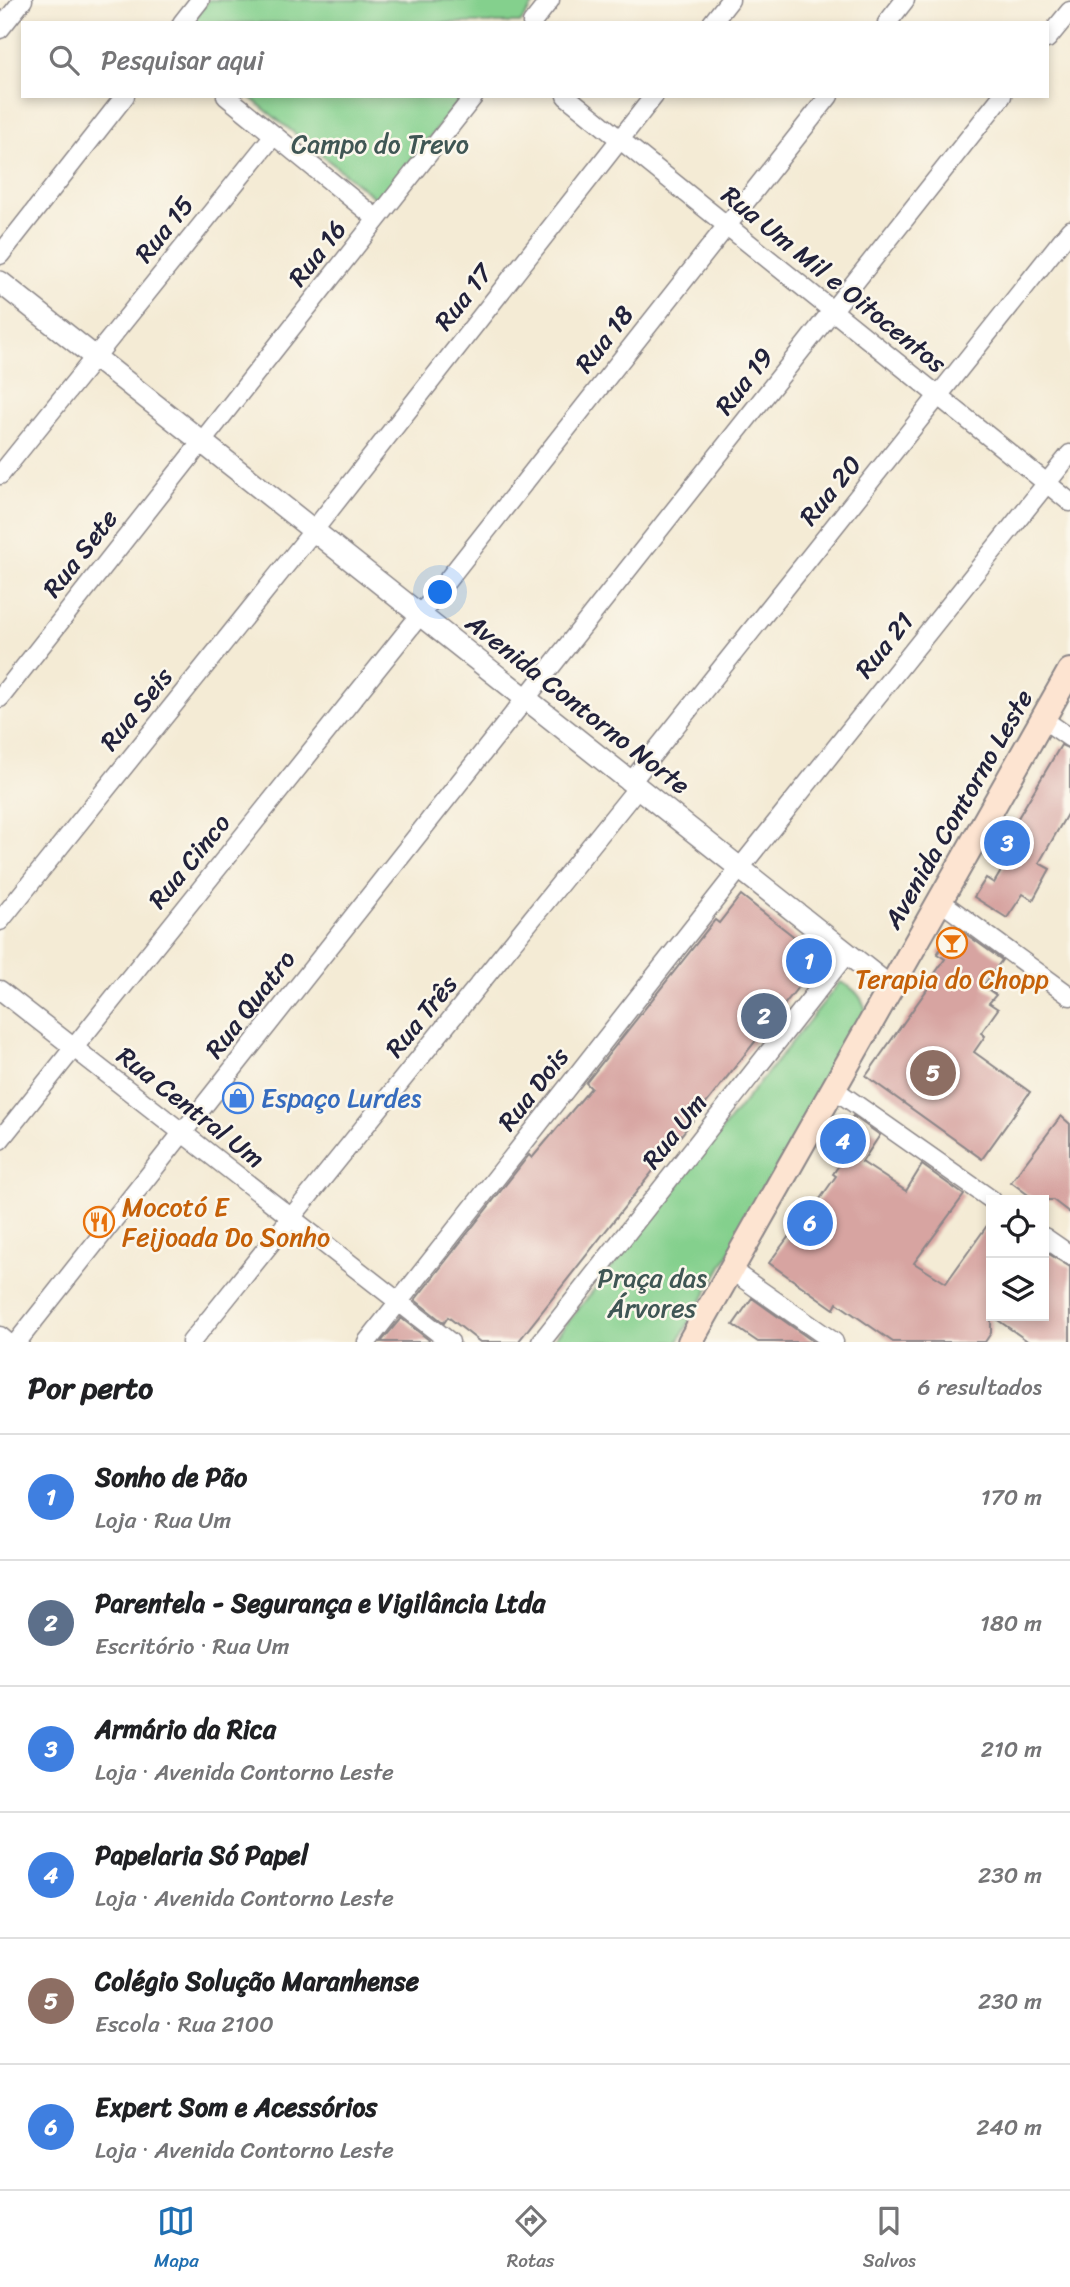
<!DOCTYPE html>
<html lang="pt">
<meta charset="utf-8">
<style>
:root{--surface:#fff;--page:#f2f2f2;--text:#202124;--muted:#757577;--line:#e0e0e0;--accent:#1f6fb2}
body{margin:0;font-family:Sriracha,sans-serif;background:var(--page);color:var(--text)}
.controls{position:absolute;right:21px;bottom:21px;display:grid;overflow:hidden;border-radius:0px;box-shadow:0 4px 10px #0003}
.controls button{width:63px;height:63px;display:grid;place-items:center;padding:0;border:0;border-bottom:2px solid var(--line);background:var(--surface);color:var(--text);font:35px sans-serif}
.you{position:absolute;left:441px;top:593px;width:24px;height:24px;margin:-18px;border:5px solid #fff;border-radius:50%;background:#1a73e8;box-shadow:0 0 0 10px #1a73e833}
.badge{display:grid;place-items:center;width:46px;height:46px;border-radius:50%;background:var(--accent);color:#fff;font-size:23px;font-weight:700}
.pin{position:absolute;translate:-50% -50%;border:4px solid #fff;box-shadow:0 2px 7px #0006}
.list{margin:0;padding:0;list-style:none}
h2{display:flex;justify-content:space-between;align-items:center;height:91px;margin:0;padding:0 28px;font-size:30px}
h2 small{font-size:23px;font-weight:400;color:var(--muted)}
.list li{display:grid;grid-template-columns:46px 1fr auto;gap:21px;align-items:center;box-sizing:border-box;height:126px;padding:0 28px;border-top:2px solid var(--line)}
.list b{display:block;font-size:26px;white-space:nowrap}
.list p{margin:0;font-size:23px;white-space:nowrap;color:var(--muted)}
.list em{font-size:23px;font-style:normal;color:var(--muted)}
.icon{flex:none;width:38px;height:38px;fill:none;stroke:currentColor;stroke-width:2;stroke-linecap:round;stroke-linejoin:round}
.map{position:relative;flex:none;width:1070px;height:1342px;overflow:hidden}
.search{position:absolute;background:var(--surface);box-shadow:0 4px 10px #0003;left:21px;right:21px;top:21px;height:77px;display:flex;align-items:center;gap:18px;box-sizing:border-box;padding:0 24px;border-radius:0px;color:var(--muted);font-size:26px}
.sheet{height:847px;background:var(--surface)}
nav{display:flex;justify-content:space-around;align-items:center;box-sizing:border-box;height:98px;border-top:2px solid var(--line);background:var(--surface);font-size:19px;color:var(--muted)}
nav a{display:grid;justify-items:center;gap:4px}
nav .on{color:var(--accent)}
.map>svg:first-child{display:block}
</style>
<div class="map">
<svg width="1070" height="1342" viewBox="0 0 1070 1342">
<rect width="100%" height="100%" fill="#fbf7ec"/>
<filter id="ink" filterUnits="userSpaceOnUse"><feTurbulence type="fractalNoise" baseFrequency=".0143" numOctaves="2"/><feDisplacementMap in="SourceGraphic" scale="14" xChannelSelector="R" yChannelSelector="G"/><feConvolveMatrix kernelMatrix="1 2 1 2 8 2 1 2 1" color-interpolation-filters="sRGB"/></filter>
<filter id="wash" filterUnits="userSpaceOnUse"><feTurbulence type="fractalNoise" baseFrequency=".00686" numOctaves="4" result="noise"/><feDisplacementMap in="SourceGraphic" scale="28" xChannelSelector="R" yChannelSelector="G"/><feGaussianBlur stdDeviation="1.57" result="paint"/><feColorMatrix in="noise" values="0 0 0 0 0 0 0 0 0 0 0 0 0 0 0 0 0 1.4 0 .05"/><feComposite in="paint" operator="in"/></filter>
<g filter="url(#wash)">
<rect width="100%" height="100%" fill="#f4ebd5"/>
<path fill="#84d08d" stroke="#537964" stroke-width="2" d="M209,0H537L520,23H191Z
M248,96H462L380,202Z
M840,982C856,988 864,999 867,1015L678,1342H552Z"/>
<g id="blocks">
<path fill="#d7a4a1" d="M1061,745L1070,749V809L1039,863L1050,869L1033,900L1023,894L1007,918L974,897L986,878L994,883L1013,851L1002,845Z
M741,895L821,958L518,1342H480L448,1317L444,1323L415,1300L529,1155L532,1158L591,1088L586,1083L715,920L719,923Z
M956,927L1002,960L983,986L996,995L989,1003L998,1009L981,1033L985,1036L974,1052L1030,1092L982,1159L866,1076L928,988L926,986L945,959L937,954Z
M853,1116L880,1135L862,1162L906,1191L922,1165L964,1195L914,1263L946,1283L991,1220V1333L985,1342H893L837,1303L834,1309L769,1263L789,1236L792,1239L836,1176L833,1174L848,1152L835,1144Z
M1061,1116L1070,1124V1213L1053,1200H1035L1011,1182Z
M1044,1251L1070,1267V1342H1029L992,1316H1044Z
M752,1298L814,1342H758L733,1325Z
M401,1318L429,1340L428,1342H381Z"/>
</g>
</g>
<g filter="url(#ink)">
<use href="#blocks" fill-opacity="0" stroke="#8b8688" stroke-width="2"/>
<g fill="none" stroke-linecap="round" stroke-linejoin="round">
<g stroke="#8b8688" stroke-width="21">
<path id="minor" d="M182,23L200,0
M532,23L550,0
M712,23L730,0
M887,23L905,0
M0,29L23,0
M1047,39L1070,11
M226,96L377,219
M566,96L1070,502
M0,255L125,96
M0,475L274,135
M0,698L474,96
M1043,719L1070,738
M631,782L1070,230
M940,901L1070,996
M0,921L314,530L654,96
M0,990L450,1342
M834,1089L992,1200
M0,1140L420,615L829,96
M1044,1237L1070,1255
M731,1270L834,1342
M0,1336L7,1342
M17,1342L1002,96
M191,1342L638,787
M367,1342L740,868L1070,454
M541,1342L847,953"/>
</g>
<g stroke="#8b8688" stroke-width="24">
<path id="tertiary" d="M0,282L891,988"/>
</g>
<g stroke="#8b8688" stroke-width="28">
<path id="secondary" d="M690,1342L1070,671"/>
</g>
<use href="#minor" stroke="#fff" stroke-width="18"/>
<use href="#tertiary" stroke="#fff" stroke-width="21"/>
<use href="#secondary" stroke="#fde4d1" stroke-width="24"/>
</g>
</g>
<defs>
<g id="bar-ring" transform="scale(1.575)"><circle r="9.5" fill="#fbf7ec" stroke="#e8710a" stroke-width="1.5"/><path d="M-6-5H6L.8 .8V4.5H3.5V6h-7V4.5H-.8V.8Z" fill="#e8710a"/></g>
<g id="shop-ring" transform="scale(1.575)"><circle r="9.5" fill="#fbf7ec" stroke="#3f7fe0" stroke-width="1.5"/><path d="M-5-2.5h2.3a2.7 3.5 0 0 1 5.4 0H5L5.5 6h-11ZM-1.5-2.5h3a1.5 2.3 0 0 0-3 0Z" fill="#3f7fe0"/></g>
<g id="restaurant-ring" transform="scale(1.575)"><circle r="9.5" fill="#fbf7ec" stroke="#e8710a" stroke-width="1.5"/><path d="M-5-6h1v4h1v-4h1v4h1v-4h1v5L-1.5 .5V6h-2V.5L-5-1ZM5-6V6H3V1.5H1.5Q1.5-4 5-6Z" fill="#e8710a"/></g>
</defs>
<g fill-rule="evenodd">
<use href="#bar-ring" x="952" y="943"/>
<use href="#shop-ring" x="238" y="1098"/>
<use href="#restaurant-ring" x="99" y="1222"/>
</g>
<g text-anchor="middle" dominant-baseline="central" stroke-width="5" stroke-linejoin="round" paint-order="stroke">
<g font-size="26" fill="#3f5654" stroke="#fbf7ec">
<text x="380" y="144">Campo do Trevo</text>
<text x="652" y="1278">Praça das<tspan x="652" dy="30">Árvores</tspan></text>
</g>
<g font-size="26" fill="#22223b" stroke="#fbf7ec">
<text transform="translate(164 229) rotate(-51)">Rua 15</text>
<text transform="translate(317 253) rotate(-52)">Rua 16</text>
<text transform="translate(834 279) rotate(39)">Rua Um Mil e Oitocentos</text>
<text transform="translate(463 297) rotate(-52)">Rua 17</text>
<text transform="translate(604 339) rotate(-52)">Rua 18</text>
<text transform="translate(744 381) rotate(-52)">Rua 19</text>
<text transform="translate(830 490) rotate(-51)">Rua 20</text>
<text transform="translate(80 553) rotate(-52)">Rua Sete</text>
<text transform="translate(884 645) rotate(-51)">Rua 21</text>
<text transform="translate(578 704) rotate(38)">Avenida Contorno Norte</text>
<text transform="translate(136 709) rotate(-51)">Rua Seis</text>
<text transform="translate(958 809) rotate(-60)">Avenida Contorno Leste</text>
<text transform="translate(189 861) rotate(-51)">Rua Cinco</text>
<text transform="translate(250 1004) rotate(-52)">Rua Quatro</text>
<text transform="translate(421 1016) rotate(-51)">Rua Três</text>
<text transform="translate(533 1089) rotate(-52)">Rua Dois</text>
<text transform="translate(191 1107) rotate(38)">Rua Central Um</text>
<text transform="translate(674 1131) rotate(-52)">Rua Um</text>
</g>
<g font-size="26" fill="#c56008" stroke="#fbf7ec">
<text x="952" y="979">Terapia do Chopp</text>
<text x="122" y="1207" text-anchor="start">Mocotó E<tspan x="122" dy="30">Feijoada Do Sonho</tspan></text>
</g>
<g font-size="26" fill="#366cbe" stroke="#fbf7ec" text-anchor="start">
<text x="261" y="1098">Espaço Lurdes</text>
</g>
</g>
</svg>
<div class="controls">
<button><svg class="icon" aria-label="locate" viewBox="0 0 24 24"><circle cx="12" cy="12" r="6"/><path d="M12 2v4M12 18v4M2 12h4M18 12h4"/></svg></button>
<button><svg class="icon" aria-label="layers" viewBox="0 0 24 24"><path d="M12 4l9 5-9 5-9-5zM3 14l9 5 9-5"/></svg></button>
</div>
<div class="you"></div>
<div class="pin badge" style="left:809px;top:961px;background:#3f7fe0">1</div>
<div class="pin badge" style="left:764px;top:1016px;background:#5c6f8a">2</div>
<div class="pin badge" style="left:1007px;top:843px;background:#3f7fe0">3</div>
<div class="pin badge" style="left:843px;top:1141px;background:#3f7fe0">4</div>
<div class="pin badge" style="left:933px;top:1073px;background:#8d6e63">5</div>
<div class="pin badge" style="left:810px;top:1223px;background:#3f7fe0">6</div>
<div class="search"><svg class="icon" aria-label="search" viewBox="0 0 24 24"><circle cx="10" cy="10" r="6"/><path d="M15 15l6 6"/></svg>Pesquisar aqui</div>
</div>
<section class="sheet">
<h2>Por perto<small>6 resultados</small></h2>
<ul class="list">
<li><span class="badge" style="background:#3f7fe0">1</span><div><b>Sonho de Pão</b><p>Loja · Rua Um</p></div><em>170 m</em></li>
<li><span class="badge" style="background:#5c6f8a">2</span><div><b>Parentela - Segurança e Vigilância Ltda</b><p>Escritório · Rua Um</p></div><em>180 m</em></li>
<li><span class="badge" style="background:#3f7fe0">3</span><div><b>Armário da Rica</b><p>Loja · Avenida Contorno Leste</p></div><em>210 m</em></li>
<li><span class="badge" style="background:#3f7fe0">4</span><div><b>Papelaria Só Papel</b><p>Loja · Avenida Contorno Leste</p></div><em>230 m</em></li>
<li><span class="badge" style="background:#8d6e63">5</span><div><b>Colégio Solução Maranhense</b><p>Escola · Rua 2100</p></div><em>230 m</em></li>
<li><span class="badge" style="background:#3f7fe0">6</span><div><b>Expert Som e Acessórios</b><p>Loja · Avenida Contorno Leste</p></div><em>240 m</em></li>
</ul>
</section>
<nav>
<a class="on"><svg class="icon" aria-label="map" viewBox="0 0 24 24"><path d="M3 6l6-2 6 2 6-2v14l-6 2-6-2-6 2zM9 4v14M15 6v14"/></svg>Mapa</a>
<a><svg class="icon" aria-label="directions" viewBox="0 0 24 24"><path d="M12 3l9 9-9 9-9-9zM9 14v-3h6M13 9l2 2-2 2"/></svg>Rotas</a>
<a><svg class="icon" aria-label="saved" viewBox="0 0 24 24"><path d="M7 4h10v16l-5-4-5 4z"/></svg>Salvos</a>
</nav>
